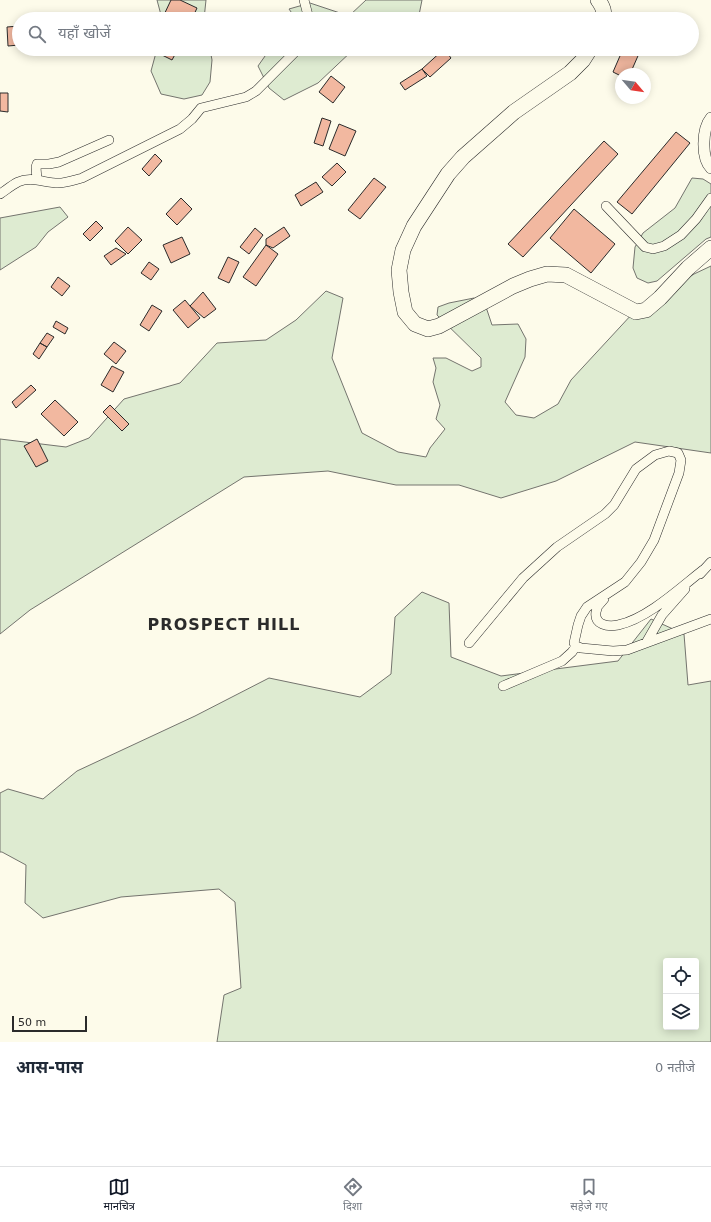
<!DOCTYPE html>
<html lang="hi">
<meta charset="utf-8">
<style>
:root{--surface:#fff;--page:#f6f6f7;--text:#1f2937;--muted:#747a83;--line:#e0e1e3;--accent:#111827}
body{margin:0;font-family:"DejaVu Sans","Noto Sans Devanagari",sans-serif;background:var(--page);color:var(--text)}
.controls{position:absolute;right:12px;bottom:12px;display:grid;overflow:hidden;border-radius:4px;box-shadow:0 2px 10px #0003}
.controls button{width:36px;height:36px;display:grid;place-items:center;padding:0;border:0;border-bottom:1px solid var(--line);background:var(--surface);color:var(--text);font:20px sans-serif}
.compass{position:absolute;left:615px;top:68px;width:36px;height:36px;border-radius:50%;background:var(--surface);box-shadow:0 2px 10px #0003;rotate:119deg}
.scale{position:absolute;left:12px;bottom:10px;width:75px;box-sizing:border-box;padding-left:4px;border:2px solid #2b2b2b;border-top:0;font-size:11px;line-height:14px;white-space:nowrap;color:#2b2b2b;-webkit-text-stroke:3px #fdfbea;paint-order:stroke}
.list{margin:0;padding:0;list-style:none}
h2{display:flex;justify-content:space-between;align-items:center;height:52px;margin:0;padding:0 16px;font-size:17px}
h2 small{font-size:13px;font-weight:400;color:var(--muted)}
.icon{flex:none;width:22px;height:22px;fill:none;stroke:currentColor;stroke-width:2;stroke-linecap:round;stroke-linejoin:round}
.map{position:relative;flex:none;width:711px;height:1042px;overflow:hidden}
.search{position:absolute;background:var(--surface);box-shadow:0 2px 10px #0003;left:12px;right:12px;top:12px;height:44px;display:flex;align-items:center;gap:10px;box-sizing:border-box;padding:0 14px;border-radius:22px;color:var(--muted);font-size:15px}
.sheet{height:124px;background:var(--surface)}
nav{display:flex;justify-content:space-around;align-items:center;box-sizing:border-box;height:56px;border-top:1px solid var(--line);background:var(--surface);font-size:11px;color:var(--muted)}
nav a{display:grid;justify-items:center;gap:2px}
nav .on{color:var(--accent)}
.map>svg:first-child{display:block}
</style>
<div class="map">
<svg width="711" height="1042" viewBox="0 0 711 1042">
<rect width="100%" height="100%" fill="#fdfbea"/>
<path fill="#deebd1" stroke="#74746e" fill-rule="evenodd" d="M157,0H206L204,19H164L161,15Z
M366,0H422L419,15L410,19H296L289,9L310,3L349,16Z
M157,49H210L212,60L210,82L202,95L184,99L161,94L151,71Z
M270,49H354L318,83L284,100L269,88L258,66Z
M692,178L703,179L711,184V237L706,239L657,281L648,283L637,278L633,268L635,247L643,233L675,208Z
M60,207L68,217L48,232L36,247L0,270V218Z
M711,266V453L635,442L556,481L501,498L459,485H396L328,471L244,477L30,610L0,634V439L66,447L89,438L124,399L180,383L217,343L266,340L296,320L326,291L343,298L332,358L362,433L398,452L426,457L430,448L445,429L436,419L440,405L433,382L436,368L433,358H446L472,371L481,367V358L437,315L438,307L449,303L474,298L485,304L492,325L518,324L526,339L525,357L505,402L516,415L534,418L558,404L571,380L633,313L694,274Z
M422,592L449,603L451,657L501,676L618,661L651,619L684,634L688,685L711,681V1042H217L224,995L241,988L235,902L219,889L121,897L43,918L25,903L26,865L2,852H0V793L8,789L43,799L77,771L195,716L269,678L360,697L391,674L395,617ZM666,961H696V1027H666Z"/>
<path fill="#f2b8a0" stroke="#2b2b2b" d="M171,0H180L197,8L192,19H162Z
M19,26V45L8,46L7,27Z
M150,49H178L172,60Z
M444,49L451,58L430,77L422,69Z
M623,49H641L630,74H621V76L613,72Z
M660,49H678V52L660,53Z
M422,69L427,76L405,90L400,83Z
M331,76L345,87L333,103L319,92Z
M0,93H8V112L0,111Z
M322,118L331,121L323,146L314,143Z
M339,124L356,131L345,156L329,149Z
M676,132L690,143L632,214L617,202Z
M604,141L618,154L523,257L508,244Z
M155,154L162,161L149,176L142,169Z
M337,163L346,172L332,186L322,177Z
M374,178L386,187L360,219L348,210Z
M316,182L323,192L301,206L295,195Z
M181,198L192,209L177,225L166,214Z
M574,209L615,244L591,273L550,238Z
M96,221L103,228L90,241L83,234Z
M128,227L142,240L128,254L115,241Z
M284,227L290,236L273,248L266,245V239Z
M255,228L263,235L249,254L240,247Z
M182,237L190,254L171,263L163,245Z
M266,245L278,254L256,286L243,277Z
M116,248L126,254L111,265L104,256Z
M228,257L239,262L229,283L218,278Z
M149,262L159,269L151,280L141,273Z
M58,277L70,286L62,296L51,287Z
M203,292L216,309L204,318L190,306Z
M185,300L200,318L188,328L173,310Z
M152,305L162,311L149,331L140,325Z
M56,321L68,328L65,334L53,327Z
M47,333L54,337L47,347L40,343Z
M114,342L126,351L116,364L104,354Z
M40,343L47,347L39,359L33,354Z
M112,366L124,372L113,392L101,385Z
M31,385L36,390L16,408L12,402Z
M55,400L78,422L64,436L41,414Z
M110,405L129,424L122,431L103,412Z
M37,439L48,461L36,467L24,446Z"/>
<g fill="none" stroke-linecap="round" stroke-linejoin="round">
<g stroke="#2b2b2b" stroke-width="10">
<path id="minor" d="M304,0L309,19
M37,180L36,167L37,164H49L59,162L109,140
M0,194C6,190 12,185 18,182C31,176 45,183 58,183C67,183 74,180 82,178L180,129L192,119L201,108L246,97L256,91L298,49
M606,206L645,247L653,249L664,246L681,235L696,219L711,198
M700,574L711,562
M604,599C602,601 600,604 598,606C597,608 597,609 596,612C594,625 608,627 618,625C647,619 680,588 703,570
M469,643L523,578L557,547L605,514L614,505L636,469L655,455L669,451L678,453L681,460L679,473L654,540L641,562L625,582L587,607L581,616L578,625L574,643L576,646L581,648L613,651L627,650L711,619
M646,643L662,615L685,589
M503,686L562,661L572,652L576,646"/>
</g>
<g stroke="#2b2b2b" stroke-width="12">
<path id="tertiary" d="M711,118C702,129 701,158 711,168"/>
</g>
<g stroke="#2b2b2b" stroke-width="16">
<path id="trunk" d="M598,0C602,5 605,12 603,19
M590,49L583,60L570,73L514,112L463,157L448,174L414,226L403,250L399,270L401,292L405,312L415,324L428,329L439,326L513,286L530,279L547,274L566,275L636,312L646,310L660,298L688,268L711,248"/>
</g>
<use href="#minor" stroke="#fdfbea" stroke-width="9"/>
<use href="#tertiary" stroke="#fdfbea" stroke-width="11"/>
<use href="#trunk" stroke="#fdfbea" stroke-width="15"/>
</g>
<g text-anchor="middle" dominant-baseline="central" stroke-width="3" stroke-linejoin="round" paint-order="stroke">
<g font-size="16" font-weight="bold" letter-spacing="1" fill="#2b2b2b" stroke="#fdfbea">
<text x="224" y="624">PROSPECT HILL</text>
</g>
</g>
</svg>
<div class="controls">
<button><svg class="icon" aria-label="locate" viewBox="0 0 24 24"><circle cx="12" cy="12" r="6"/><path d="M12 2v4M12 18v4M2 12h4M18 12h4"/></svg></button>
<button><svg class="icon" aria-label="layers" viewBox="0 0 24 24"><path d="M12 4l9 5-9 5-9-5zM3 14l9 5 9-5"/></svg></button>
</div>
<svg class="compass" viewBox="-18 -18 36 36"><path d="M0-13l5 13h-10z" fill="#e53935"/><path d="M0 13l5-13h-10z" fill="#747a83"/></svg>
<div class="scale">50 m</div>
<div class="search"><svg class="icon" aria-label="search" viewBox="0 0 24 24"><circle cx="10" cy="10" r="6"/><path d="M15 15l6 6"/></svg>यहाँ खोजें</div>
</div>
<section class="sheet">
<h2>आस-पास<small>0 नतीजे</small></h2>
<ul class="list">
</ul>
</section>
<nav>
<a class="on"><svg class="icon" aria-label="map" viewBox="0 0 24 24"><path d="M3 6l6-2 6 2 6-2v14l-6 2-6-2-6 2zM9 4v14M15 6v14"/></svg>मानचित्र</a>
<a><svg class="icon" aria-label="directions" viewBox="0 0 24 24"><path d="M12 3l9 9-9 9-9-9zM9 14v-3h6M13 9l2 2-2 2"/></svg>दिशा</a>
<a><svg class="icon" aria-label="saved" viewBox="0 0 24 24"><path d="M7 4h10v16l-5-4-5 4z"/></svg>सहेजे गए</a>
</nav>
